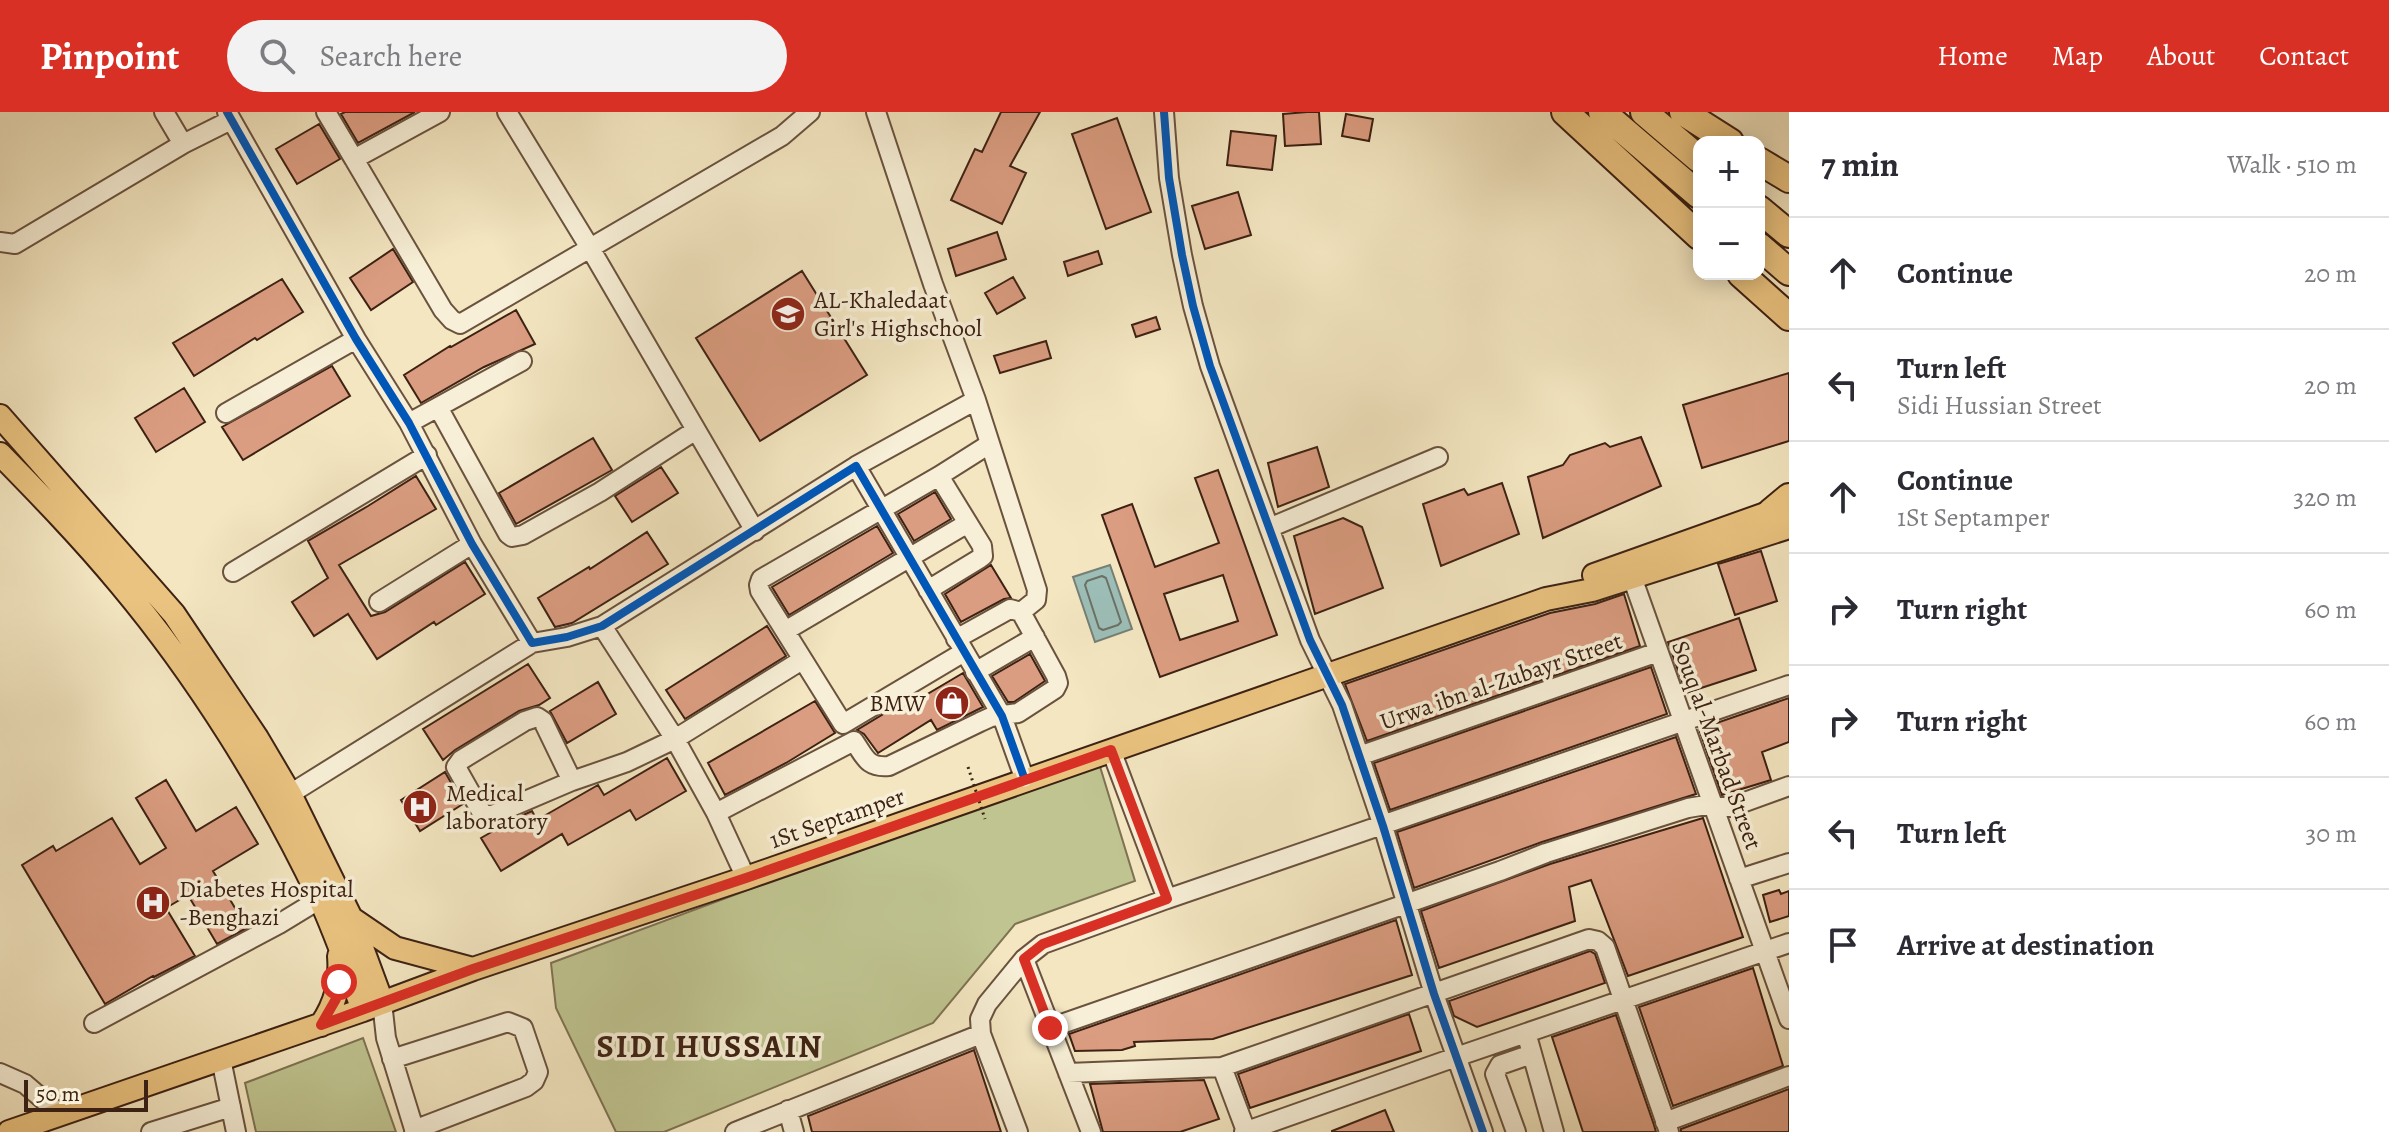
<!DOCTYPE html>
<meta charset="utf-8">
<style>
:root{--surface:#fff;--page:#f2f2f3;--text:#2b2b33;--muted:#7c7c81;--line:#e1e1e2;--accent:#d93025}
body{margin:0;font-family:Alegreya,serif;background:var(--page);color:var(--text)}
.controls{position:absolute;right:24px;top:24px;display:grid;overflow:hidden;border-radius:16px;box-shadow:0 4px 20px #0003}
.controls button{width:72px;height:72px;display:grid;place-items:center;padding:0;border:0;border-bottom:2px solid var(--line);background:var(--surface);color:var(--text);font:40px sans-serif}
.scale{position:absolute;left:24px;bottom:20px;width:124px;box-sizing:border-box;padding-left:8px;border:4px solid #3d2113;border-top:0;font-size:22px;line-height:28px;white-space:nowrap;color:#3d2113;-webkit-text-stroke:6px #f7efd7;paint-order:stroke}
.stop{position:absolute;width:24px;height:24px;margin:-18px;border:6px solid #d93025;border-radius:50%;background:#fff}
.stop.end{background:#d93025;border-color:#fff;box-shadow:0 2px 8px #0008}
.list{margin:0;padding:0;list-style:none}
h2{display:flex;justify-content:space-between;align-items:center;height:104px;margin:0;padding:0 32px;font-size:34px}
h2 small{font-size:26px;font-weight:400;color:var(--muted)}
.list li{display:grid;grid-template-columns:52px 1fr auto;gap:24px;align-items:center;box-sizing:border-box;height:112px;padding:0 32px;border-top:2px solid var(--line)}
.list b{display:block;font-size:30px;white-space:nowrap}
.list p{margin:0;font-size:26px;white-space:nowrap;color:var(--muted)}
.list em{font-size:26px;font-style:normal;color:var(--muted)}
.icon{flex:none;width:44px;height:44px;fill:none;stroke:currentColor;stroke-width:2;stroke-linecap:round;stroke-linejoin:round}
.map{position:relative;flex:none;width:1789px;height:1020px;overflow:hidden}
header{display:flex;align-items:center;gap:48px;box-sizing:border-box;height:112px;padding:0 40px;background:var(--accent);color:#fff}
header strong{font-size:38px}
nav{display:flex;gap:44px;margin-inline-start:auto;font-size:28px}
.search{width:560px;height:72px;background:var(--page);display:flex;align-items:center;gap:20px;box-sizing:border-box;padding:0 28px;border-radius:44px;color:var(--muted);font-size:30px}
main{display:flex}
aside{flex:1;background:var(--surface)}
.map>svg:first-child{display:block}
</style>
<header>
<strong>Pinpoint</strong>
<div class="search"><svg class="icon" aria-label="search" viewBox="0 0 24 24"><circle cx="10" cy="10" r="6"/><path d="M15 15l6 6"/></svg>Search here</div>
<nav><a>Home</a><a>Map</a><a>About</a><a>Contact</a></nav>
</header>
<main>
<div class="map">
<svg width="1789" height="1020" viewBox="0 0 1789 1020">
<rect width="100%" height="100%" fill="#f3e6c1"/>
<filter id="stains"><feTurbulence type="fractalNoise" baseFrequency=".0025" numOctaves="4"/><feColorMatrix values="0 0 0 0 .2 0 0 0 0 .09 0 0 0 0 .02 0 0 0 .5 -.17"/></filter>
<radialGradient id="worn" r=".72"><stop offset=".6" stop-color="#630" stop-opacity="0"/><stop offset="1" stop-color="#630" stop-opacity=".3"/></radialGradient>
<path fill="#bfc490" stroke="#7e7252" stroke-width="2" d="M1098,648L1135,769L1015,812L933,911L664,1020H616L556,896L551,851Z
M363,926L396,1020H256L245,971Z"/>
<path fill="#9cbeb7" stroke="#767f75" stroke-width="2" d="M1110,453L1132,517L1095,530L1073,465Z"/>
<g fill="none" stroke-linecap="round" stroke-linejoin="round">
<path stroke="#6c7065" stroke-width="2" d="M1102,464L1106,466L1121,510L1118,513L1103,518L1099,516L1085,473L1087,469Z"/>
</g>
<path fill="#db9d81" stroke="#3d2113" stroke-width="2" fill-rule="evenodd" d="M345,0H415L358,31L341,2Z
M1001,0H1040L1010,54L1026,61L1002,112L951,88L975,37L982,40Z
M1307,0H1319L1321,32L1285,34L1283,2Z
M1346,2L1373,7L1369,29L1342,24Z
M1117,6L1151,100L1106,117L1072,22Z
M319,12L340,47L297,72L276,37Z
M1231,19L1276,24L1272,58L1227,53Z
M1238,80L1251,123L1205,137L1192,94Z
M997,120L1006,147L956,164L948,137Z
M393,137L413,170L371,198L350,166Z
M1098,139L1102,152L1068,164L1064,150Z
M802,159L867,263L760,329L696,226Z
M1013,165L1025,186L997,202L985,181Z
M282,167L303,200L257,228L255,226L194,264L173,231Z
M516,198L535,232L484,255L421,291L404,263L450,234L451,235Z
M1156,205L1160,217L1136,225L1132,213Z
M1046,229L1051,246L1000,261L994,244Z
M332,254L350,284L243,348L222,315Z
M1789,261V329L1702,356L1683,293Z
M184,276L205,310L156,340L135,306Z
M1641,325L1661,374L1543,426L1528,365L1563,353L1570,343L1605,331L1610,335Z
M593,326L612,358L516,412L499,381Z
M1317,335L1329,375L1278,395L1268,351Z
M661,355L678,381L632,410L615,384Z
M1218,358L1277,523L1160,565L1102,403L1132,392L1155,455L1219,431L1195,366ZM1223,463L1238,509L1180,528L1164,482Z
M416,364L436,397L339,453L371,504L385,500L465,450L485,482L436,513L434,510L377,547L348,502L314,524L292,490L328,466L308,429L368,394Z
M1502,371L1519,422L1441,454L1423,392L1464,377L1468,383Z
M935,380L951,407L914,429L898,402Z
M1343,406L1362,415L1383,476L1315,502L1294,424Z
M877,414L893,441L789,503L772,475Z
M647,420L668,452L572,511L555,515L538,486L589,455L590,457Z
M1761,439L1777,489L1735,503L1718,452Z
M991,453L1011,486L1004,487L961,510L945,482Z
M1624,482L1640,534L1367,629L1345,572L1550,501L1595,492Z
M1739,506L1756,558L1686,581L1668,530Z
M767,514L786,544L685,607L666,578Z
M1030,542L1045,569L1014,590H1008L992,564Z
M528,552L550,586L539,593L519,599L455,638L443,648L423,617Z
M1651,555L1667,602L1390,698L1374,651Z
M963,561L983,595L937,618L931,608L878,641L864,622L857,618L905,589L907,594Z
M598,570L616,602L567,631L550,599Z
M1789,586V630L1762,640L1771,668L1722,683L1699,617Z
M815,589L835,621L786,651L725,683L708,651Z
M1676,625L1696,682L1542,730L1414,776L1397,720Z
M667,646L686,679L636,708L630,698L568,733L562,722L501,759L481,726L514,707L532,699L537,708L598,673L604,683Z
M445,660L463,692L420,719L401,688Z
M166,668L196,719L236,695L258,732L213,759L247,816L217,832L188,783L166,796L195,844L154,865L153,864L105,892L22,753L53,734L56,739L112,706L140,752L166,736L136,686Z
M1703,706L1743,825L1628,864L1591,768L1569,775L1575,809L1439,856L1421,799L1550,752Z
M1779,778L1781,782L1789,779V804L1770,810L1763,783Z
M1396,808L1412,863L1213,927L1134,930L1135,934L1122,938L1075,939L1069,922Z
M1590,839L1595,842L1605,871L1477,915L1454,904L1449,889Z
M1753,856L1783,954L1673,994L1639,895Z
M1409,902L1421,939L1250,996L1238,962Z
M1616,903L1654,1013L1656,1020H1583L1552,925Z
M974,938L1001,1020H812L808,1004Z
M1204,968L1219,1007L1180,1020H1103L1090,972Z
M1789,977V1020H1681V1017Z
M1385,998L1394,1020H1332V1019Z"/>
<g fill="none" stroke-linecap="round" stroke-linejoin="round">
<g stroke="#6a523e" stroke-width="22">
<path id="minor" d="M164,0L183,32
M227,0L356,227L409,311L472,432L532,531L567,525L602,514L856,354L1002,604L1025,668
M326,0L354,47L440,0
M507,0L590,136L755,419
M876,0L933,172L976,288L1037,478L1036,488L1021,500
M1164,0L1169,66L1182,143L1193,194L1210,254L1310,528L1342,593L1383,714L1434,882L1483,1020
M354,47L443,198L452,208L460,212L782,24L810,0
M0,130L15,132L183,32L231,8
M438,295L508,422L512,425L523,423L600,380L696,318
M226,301L356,227
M409,311L522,249
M856,354L976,288
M1269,416L1438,345
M233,460L427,343
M1632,465L1789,907
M928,478L979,447L983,444L982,434L939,364
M379,490L472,432
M602,514L675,627L716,701L746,766
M785,519L760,479L759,473L761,467L939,364L988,333
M964,540L843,612L785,519L968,411
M975,560L1035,525
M1359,644L1658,540
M572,669L543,609L537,605L525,609L461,648L456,655L482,701L490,704L572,669L627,650L675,627L802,548
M290,682L532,531
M716,701L854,629C865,645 867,656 889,654L980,610L991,605L1018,601L1055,577L1058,571L1056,564L1021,500L1010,497L956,527
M1739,767L1789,751
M1167,787L1789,573
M1024,847L1091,1020
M382,890L386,926L415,1020
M94,911L279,812L320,787
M1050,916L1500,759L1546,741L1688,696L1712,692L1721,695H1731L1789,674
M981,922L1018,1020
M1529,931L1554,1020
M221,947L236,1020
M392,947L508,910L523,916L538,960L534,969L526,975L414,1018
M1222,955L1246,1019
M0,961L25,972L60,1002
M1068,961L1222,955L1589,827L1598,829L1605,835L1669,1020
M788,998L794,1020
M1665,1010L1789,964
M151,1020L231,995
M735,1020L981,922L980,907L987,892L1024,847L1043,832L1167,787L1111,638
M1244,1020L1456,945L1789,831
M1516,1020L1495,962L1500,953L1532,942"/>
</g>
<g stroke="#3d2113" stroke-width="26">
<path id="major" d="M0,304L174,502L257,626L290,682L351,806L382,890
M0,342C41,384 82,426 120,472C197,564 267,676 319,785C336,821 349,860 363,898
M1594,463L1788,394
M351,806L395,836L473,857
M321,913C336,891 341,870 339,844
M9,1020L363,898L473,857L746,766L1546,487L1592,478L1789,415"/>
</g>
<g stroke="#3d2113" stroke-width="30">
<path id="highway" d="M1565,0L1699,124
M1602,0L1699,83
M1644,0L1699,47
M1683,0L1730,30
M1759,49L1789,67
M1759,97L1789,122
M1759,134L1789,160
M1741,162L1789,205
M1771,400L1789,385"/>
</g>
<use href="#minor" stroke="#f7efd7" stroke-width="18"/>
<use href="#major" stroke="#eac380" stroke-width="22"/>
<use href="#highway" stroke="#eac380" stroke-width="26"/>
<path stroke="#3d2113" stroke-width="3" stroke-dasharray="2 4" stroke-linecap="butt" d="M968,655L985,707"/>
<g stroke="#f7efd7" stroke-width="13">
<path id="cycleway" d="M227,0L356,227L409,311L472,432L532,531L567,525L602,514L856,354L1002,604L1025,668
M1164,0L1169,66L1182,143L1193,194L1210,254L1310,528L1342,593L1383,714L1434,882L1483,1020"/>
</g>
<use href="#cycleway" stroke="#0057b8" stroke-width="8"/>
</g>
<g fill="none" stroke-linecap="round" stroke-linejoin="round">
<path stroke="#d93025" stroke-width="10" d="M339,870L336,887L321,913L473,857L746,766L1111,638L1167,787L1043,832L1024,847L1050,916"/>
</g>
<defs>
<g id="school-disc" transform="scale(1.8)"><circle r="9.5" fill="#8f2418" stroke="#f7efd7"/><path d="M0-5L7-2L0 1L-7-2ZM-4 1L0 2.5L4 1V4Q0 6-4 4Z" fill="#fff"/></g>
<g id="shop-disc" transform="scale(1.8)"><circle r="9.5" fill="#8f2418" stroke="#f7efd7"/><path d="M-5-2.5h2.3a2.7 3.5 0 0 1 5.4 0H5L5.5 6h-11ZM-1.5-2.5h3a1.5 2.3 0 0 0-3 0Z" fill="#fff"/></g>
<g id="hospital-disc" transform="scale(1.8)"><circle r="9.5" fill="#8f2418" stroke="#f7efd7"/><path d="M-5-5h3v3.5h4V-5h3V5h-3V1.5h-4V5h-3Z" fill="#fff"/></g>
</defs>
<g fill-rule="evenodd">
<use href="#school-disc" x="788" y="202"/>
<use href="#shop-disc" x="952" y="591"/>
<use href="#hospital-disc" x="420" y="695"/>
<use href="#hospital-disc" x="153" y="791"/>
</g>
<g text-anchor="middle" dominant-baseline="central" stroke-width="7" stroke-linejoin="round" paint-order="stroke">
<g font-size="24" fill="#3d2113" stroke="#f7efd7" text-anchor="start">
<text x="814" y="188">AL-Khaledaat<tspan x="814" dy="28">Girl's Highschool</tspan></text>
<text x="926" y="591" text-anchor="end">BMW</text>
<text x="446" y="681">Medical<tspan x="446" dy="28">laboratory</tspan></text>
<text x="179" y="777">Diabetes Hospital<tspan x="179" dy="28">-Benghazi</tspan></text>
</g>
<g font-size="24" fill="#3d2113" stroke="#f7efd7">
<text transform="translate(1501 569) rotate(-19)">Urwa ibn al-Zubayr Street</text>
<text transform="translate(1717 633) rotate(70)">Souq al-Marbad Street</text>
<text transform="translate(837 706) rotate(-19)">1St Septamper</text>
</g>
<g font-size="32" font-weight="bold" letter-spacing="2" fill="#3d2113" stroke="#f7efd7">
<text x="710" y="934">SIDI HUSSAIN</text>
</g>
</g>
<rect width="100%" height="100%" filter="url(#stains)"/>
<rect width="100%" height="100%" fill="url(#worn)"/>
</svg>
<div class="controls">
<button>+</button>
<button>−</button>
</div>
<div class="scale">50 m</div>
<div class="stop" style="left:339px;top:870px"></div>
<div class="stop end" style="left:1050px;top:916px"></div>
</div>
<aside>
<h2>7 min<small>Walk · 510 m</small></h2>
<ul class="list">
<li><svg class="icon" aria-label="ahead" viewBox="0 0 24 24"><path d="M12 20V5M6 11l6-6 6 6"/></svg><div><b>Continue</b></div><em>20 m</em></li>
<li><svg class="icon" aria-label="left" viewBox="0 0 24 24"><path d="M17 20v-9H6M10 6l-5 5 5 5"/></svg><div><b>Turn left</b><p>Sidi Hussian Street</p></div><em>20 m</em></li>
<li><svg class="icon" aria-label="ahead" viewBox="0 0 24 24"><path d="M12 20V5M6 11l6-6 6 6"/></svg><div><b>Continue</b><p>1St Septamper</p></div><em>320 m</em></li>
<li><svg class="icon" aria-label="right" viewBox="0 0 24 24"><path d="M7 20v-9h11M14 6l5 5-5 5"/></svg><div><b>Turn right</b></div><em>60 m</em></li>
<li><svg class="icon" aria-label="right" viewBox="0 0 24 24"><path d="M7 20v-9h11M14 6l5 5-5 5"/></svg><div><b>Turn right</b></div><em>60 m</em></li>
<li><svg class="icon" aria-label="left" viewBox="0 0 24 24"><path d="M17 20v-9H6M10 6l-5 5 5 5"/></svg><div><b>Turn left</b></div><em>30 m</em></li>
<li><svg class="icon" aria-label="arrive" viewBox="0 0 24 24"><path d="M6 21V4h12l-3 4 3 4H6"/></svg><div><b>Arrive at destination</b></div></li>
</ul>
</aside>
</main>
